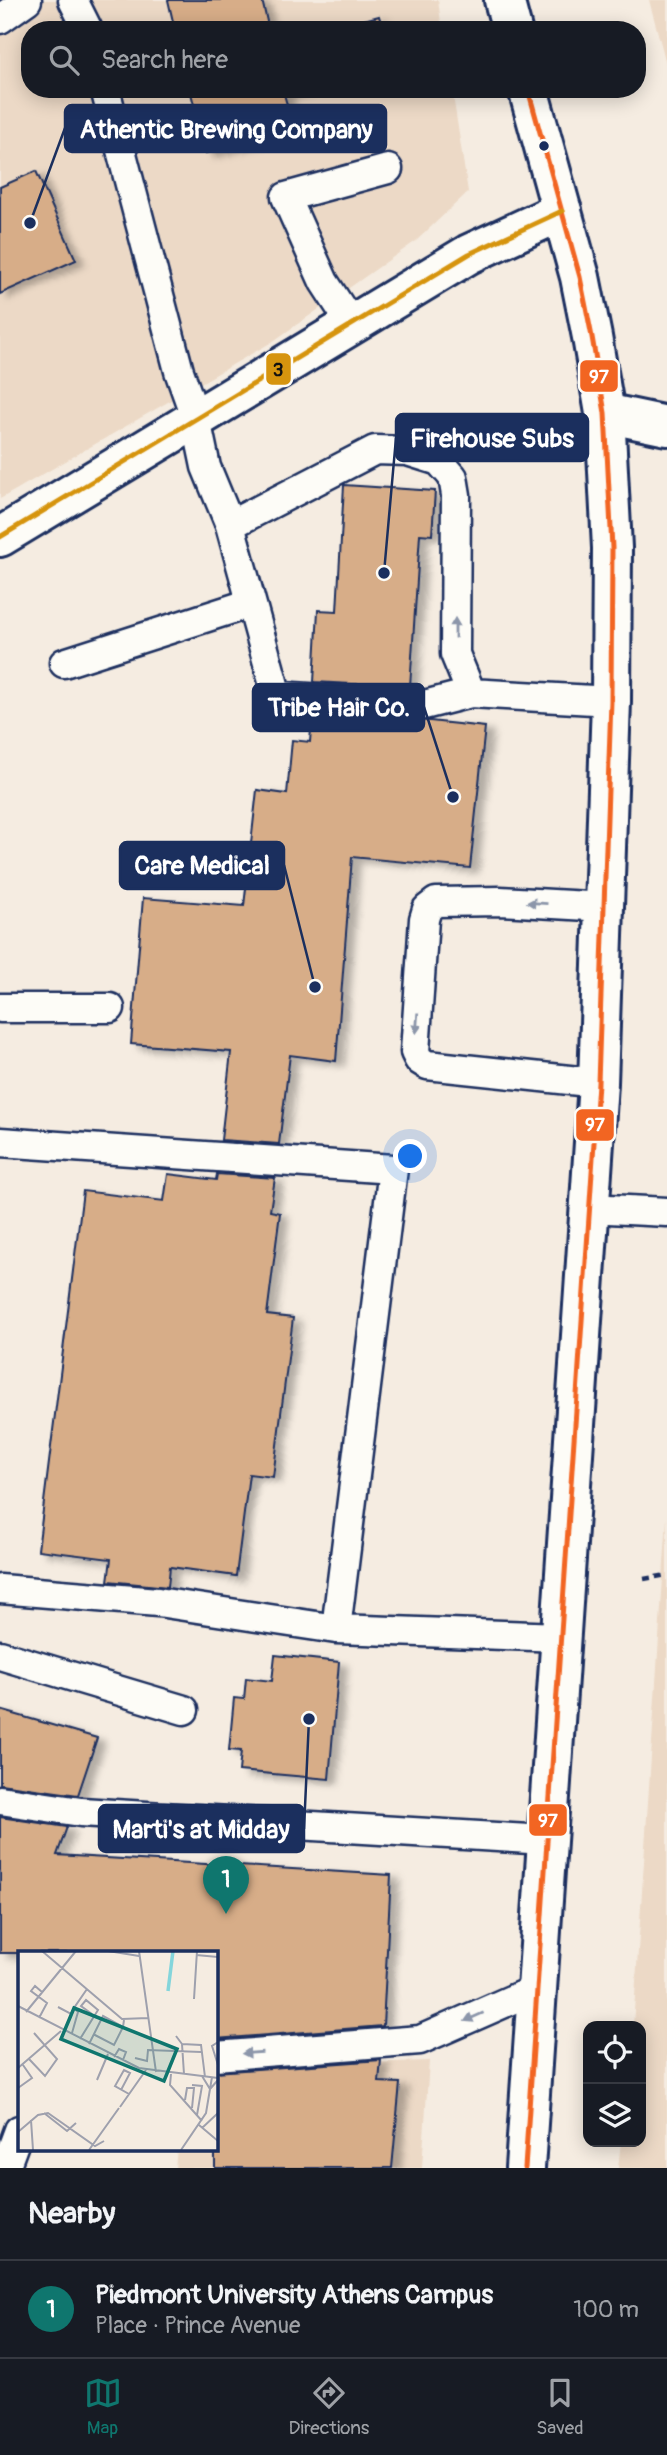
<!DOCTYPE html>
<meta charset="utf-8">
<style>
:root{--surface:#171b24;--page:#20242c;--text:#f1f3f6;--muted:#9ea1a6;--line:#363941;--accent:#0f766e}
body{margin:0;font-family:Pangolin,sans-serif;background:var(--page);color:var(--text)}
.controls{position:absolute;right:21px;bottom:21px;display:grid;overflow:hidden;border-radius:14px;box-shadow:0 4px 18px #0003}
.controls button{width:63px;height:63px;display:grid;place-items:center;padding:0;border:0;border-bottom:2px solid var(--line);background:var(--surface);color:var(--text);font:35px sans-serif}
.you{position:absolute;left:411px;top:1157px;width:24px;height:24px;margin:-18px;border:5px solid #fff;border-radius:50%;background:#1a73e8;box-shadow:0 0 0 10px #1a73e833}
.badge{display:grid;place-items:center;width:46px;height:46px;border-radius:50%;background:var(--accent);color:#fff;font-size:23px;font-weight:700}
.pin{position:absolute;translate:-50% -58px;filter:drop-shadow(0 2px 4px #0008)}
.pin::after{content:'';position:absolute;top:37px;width:24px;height:21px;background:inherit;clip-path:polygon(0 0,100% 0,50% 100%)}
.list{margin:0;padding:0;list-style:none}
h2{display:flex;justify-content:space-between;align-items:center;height:91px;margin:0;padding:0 28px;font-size:30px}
h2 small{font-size:23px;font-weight:400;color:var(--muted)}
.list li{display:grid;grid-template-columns:46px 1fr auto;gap:21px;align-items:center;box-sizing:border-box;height:98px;padding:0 28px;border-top:2px solid var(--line)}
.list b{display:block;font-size:26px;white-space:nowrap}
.list p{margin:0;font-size:23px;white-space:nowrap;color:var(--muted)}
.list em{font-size:23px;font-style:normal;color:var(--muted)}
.icon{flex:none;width:38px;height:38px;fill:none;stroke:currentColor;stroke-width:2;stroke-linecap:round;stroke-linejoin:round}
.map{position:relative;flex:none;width:667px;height:2168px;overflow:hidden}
.search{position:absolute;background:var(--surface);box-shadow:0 4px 18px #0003;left:21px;right:21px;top:21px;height:77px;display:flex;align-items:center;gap:18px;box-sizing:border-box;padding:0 24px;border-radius:28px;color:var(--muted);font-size:26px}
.sheet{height:189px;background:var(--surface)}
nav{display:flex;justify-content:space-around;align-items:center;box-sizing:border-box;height:98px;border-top:2px solid var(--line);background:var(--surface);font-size:19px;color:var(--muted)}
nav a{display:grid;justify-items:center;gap:4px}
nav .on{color:var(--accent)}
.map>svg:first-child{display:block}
</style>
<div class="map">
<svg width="667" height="2168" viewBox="0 0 667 2168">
<defs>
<filter id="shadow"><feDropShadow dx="8" dy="4.5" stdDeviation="3.5" flood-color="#0004"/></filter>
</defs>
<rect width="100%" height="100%" fill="#f5ece1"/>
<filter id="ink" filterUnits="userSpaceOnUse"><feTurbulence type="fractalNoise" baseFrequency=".0143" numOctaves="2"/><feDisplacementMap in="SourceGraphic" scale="14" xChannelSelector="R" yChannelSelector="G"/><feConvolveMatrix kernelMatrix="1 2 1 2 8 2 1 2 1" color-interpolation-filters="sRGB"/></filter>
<g filter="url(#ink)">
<path fill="#ecd9c6" d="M0,0H438L442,30H30V89H452L468,192L416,241L272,342L0,499Z
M649,0H667V67Z
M667,1518V2168H618L621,2142H641V2026H633Z
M429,2061L422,2168H175L177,2149H215V2067Z"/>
<path fill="#d7ad88" stroke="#1b2f5e" stroke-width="2" filter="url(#shadow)" d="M168,0H262L269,30H175Z
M379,16L383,30H326Z
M190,89H303L284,94L294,130L206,153Z
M36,171L76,260L0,294V187Z
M344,485L435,491L432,535L420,534L410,687L314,682L318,610L337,611Z
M312,715L430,721L485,727L470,868L352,857L336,1061L290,1055L279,1144L221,1140L231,1052L131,1044L143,898L244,906L257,790L287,794L292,740L310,742Z
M168,1174L216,1180L217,1174L275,1178L270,1211L280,1213L267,1315L293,1318L273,1477L249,1474L236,1576L170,1567L168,1587L108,1581L111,1559L38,1550L83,1191L164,1201Z
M275,1655L339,1662L329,1779L239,1771L241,1751L229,1750L234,1698L244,1699L246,1678L272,1681Z
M0,1710L97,1738L78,1795L0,1784Z
M0,1817L67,1827L57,1855L391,1875L383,2026L215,2039V1953H0Z
M381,2060L379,2082L400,2083L392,2168H215V2072Z"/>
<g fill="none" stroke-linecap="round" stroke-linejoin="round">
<g stroke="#1b2f5e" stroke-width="33">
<path id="service" d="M73,0L88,30
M0,19L27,0
M105,89L179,371L196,419L206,467L230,525L375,450L407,451L439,461L453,477L456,495L455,654L471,693
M352,325L324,282L286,197L388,169
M230,525L277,696L424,705L471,693L611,701
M64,663L251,603
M0,1008H110
M598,1083L427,1065L419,1060L415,1052L424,919L427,909L436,902L500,901L606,907
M0,1142L393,1169L336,1629
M589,1208L667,1212
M0,1589L158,1602L336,1629L560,1637
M0,1655L184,1710
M0,1800L81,1812L546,1840
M215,2056L420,2040L536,1989
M5,2168L19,2130"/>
</g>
<g stroke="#1b2f5e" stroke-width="44">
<path id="minor" d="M605,413L667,426
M0,537L469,254L562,211"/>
</g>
<g stroke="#1b2f5e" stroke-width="44">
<path id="secondary" d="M504,0L512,30
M525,2168L598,1083L611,701L612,548L605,413L592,337L580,277L528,89"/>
</g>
<path stroke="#1b2f5e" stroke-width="4.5" stroke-dasharray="7 5" stroke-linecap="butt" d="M644,1579L667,1575"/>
<use href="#service" stroke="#fdfcf7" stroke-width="28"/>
<use href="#minor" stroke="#fdfcf7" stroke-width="38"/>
<use href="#secondary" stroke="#fdfcf7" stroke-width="38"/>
<g stroke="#fdfcf7" stroke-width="10">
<path id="bus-1" d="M525,2168L598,1083L611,701L612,548L605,413L592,337L580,277L528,89"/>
</g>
<g stroke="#fdfcf7" stroke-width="10">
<path id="bus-2" d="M0,537L469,254L562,211"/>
</g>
<use href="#bus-1" stroke="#f26522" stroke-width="5"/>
<use href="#bus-2" stroke="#d6940e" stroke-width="5"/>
</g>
<defs><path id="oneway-solid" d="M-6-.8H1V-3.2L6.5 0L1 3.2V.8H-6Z" transform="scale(1.75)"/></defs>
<g fill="#8c96aa">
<use href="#oneway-solid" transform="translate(455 628) rotate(-90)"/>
<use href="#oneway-solid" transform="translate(537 903) rotate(-177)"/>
<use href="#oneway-solid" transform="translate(417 1023) rotate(94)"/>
<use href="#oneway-solid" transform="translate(474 2017) rotate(156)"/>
<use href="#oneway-solid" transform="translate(252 2053) rotate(176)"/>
</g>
</g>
<circle fill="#1b2f5e" stroke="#fdfcf7" stroke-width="2.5" cx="544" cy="146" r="6"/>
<g transform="translate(18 1951)">
<rect width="200" height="200" fill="#f5ece1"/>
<path fill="none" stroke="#84d5db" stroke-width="3.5" d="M150,40L155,0"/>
<path fill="none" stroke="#9ea0ad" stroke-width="2" d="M24,0L104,68L130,67M90,0L121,5M121,0L138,121M178,4L200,6M176,48L179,0M0,55L121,117L200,127M40,56L53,63L56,57M8,61L58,0M21,67L29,52L13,40L17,35L24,41M54,82L60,61L56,57L69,38M75,83L96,94L105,76M158,85L164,93L166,123M62,88L80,59L68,49L63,55L74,63M200,91L194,95L200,114M71,93L85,65L105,76L106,69M164,93L183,94L187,126M96,106L101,98L108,101L105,109M117,107L129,110L130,99L183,101M11,108L27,125L39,108L16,82M0,117L43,80M153,123L152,134L184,170M184,125L192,138L200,129M79,129L90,103M174,134L184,135L179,164M0,137L14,127L5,114M103,139L112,122L106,119L97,135L111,143M167,149L169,137H176L174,157M102,156L128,119M26,162L49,180L58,172M13,169L15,199M181,174L200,190M184,177L200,162M0,181L20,164L30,162L77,195L86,190M71,199L101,157M163,199L188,162L194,126"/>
<path fill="#0f766e" fill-opacity="0.15" stroke="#0f766e" stroke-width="3.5" d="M56,57L159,98L146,130L43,88Z"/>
<rect width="200" height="200" fill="none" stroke="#1b2f5e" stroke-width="3.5"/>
</g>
<path fill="none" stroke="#1b2f5e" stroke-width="2.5" d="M30 223L65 128M384 573L396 438M453 797L424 707M315 987L284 865M309 1719L304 1829"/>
<g fill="#1b2f5e" stroke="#fdfcf7" stroke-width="2.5">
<circle cx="30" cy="223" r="7"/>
<circle cx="384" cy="573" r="7"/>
<circle cx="453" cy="797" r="7"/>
<circle cx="315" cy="987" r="7"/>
<circle cx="309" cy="1719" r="7"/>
</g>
<g fill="#1b2f5e" stroke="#1b2f5e" stroke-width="2.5">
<rect x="65" y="105" width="321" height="47" rx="7"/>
<rect x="396" y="414" width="192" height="47" rx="7"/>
<rect x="253" y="684" width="171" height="47" rx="7"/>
<rect x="120" y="842" width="164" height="47" rx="7"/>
<rect x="99" y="1805" width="205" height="47" rx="7"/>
</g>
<g font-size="26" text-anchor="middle" font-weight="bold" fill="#fff">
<text x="226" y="138">Athentic Brewing Company</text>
<text x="492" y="447">Firehouse Subs</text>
<text x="339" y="716">Tribe Hair Co.</text>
<text x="202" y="874">Care Medical</text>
<text x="201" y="1838">Marti's at Midday</text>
</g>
<g stroke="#fdfcf7" stroke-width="2.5">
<rect x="265" y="352" width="27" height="34" rx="7" fill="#d6940e"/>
<rect x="579" y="359" width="40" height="34" rx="7" fill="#f26522"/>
<rect x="575" y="1108" width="40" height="34" rx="7" fill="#f26522"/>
<rect x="528" y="1803" width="40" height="34" rx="7" fill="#f26522"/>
</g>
<g font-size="19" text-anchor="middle" font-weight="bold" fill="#fff">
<text x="599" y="383">97</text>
<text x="595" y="1131">97</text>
<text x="548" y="1827">97</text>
</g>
<g font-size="19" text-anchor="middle" font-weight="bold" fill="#111">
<text x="278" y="376">3</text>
</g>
</svg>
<div class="controls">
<button><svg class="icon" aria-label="locate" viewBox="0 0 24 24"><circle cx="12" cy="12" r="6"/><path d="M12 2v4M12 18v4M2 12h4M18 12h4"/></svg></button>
<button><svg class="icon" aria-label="layers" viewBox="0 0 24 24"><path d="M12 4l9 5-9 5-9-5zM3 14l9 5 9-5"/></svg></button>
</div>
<div class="you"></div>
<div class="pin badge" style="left:226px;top:1914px">1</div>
<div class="search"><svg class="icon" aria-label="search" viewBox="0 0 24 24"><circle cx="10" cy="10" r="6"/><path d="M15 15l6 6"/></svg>Search here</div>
</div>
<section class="sheet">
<h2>Nearby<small></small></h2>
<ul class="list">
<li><span class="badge">1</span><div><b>Piedmont University Athens Campus</b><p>Place · Prince Avenue</p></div><em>100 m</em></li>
</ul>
</section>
<nav>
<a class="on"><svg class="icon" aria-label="map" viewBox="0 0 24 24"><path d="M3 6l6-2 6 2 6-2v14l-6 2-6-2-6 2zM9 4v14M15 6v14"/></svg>Map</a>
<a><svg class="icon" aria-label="directions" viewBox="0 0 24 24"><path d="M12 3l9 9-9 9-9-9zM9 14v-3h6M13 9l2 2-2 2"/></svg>Directions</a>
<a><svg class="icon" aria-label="saved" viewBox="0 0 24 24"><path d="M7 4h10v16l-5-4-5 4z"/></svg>Saved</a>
</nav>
